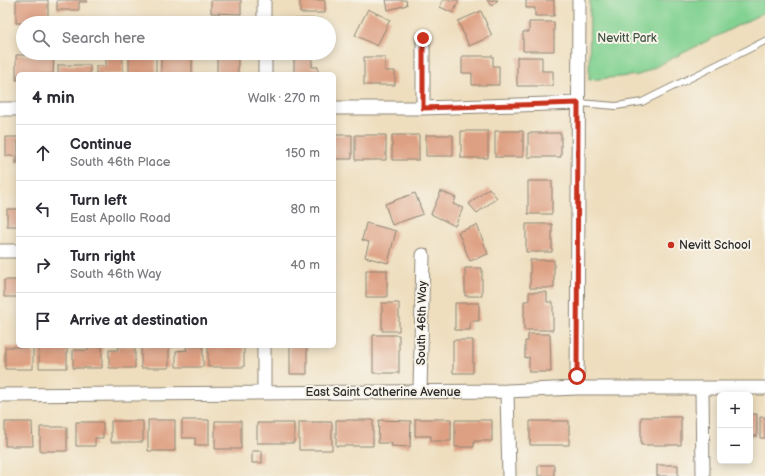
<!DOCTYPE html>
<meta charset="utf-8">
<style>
:root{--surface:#fff;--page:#f7f7f7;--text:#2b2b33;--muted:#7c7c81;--line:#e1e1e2}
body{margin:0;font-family:"Balsamiq Sans",sans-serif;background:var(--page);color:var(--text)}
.controls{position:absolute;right:12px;bottom:12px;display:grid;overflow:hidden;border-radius:6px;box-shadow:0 2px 10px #0003}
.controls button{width:36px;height:36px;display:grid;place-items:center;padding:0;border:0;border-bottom:1px solid var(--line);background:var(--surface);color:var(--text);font:20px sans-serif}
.stop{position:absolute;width:12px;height:12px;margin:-9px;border:3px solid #c8321e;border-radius:50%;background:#fff}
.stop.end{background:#c8321e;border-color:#fff;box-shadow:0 1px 4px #0008}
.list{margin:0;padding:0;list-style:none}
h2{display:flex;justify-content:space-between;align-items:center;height:52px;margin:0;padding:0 16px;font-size:17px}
h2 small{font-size:13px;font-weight:400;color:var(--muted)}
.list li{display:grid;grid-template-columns:26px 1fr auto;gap:12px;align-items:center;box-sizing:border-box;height:56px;padding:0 16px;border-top:1px solid var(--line)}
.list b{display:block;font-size:15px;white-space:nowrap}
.list p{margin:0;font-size:13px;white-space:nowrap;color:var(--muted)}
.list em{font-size:13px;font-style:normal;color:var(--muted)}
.icon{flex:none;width:22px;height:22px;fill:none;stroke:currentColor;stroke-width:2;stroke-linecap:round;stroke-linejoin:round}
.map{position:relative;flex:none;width:765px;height:476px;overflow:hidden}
.search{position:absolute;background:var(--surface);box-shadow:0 2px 10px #0003;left:16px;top:16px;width:320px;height:44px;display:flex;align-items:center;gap:10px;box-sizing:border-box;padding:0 14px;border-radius:22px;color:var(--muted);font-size:15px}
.panel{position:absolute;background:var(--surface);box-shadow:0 2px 10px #0003;left:16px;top:72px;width:320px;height:276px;border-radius:6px}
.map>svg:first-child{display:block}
</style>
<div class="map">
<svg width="765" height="476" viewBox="0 0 765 476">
<rect width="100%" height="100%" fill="#f7f3e8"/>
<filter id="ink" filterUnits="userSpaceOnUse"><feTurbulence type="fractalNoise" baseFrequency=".025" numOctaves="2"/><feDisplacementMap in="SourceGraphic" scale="8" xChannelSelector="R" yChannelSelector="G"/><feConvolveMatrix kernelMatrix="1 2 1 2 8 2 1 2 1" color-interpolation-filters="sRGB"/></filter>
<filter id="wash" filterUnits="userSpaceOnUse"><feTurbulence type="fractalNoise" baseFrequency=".012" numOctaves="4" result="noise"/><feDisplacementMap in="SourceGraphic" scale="16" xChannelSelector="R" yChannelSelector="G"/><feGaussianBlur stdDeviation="0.9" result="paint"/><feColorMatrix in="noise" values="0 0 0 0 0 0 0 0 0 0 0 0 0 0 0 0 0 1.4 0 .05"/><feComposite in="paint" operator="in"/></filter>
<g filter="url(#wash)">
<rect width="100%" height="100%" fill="#eedebe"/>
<path fill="#82d292" stroke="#567e5e" d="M590,0H765V12L639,75L589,80Z"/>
<g id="blocks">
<path fill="#dea083" d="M16,0H48V23H16Z
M57,0H87V2H79V10H57Z
M211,0H241V14L211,13Z
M300,0H325V13H300Z
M386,0H406L407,5L388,10Z
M443,0H459L453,13L440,7Z
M487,0H498L492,6Z
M526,0H554V16H535V8H526Z
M368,9L390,20L377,46L355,35Z
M481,11L492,36L469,46L458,21Z
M218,19H238V23H218Z
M295,19H321V23H295Z
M529,22H554V51H523V32H529Z
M161,53H192V74H161Z
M16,55H54L53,74H18V80H16Z
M217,55H238V74H217Z
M129,56H156V74H129Z
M294,56H312V67H318V74H294Z
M462,56H493V66H499V85H472V73H462Z
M106,57H123V74H96V66H106Z
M364,57H385V71H395V85H364Z
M517,57H542V71H553V86H517Z
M58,65H90V74H58Z
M461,131H488V158H461Z
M495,131H523V157H495Z
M528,133H561V157H528Z
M334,135H352V159H334Z
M355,135H386V160H355Z
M392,135H419V160H392Z
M426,135H453V156H426Z
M6,137H18V163H16V156H6Z
M528,181H552V214H528Z
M489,188L497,198L477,213L469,204Z
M441,191L456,198L453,204L463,208L455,226L431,214Z
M415,193L423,214L392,225L385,204Z
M7,209H18V226H7Z
M366,223L396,231L388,263L365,257L369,242L362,240Z
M526,224H552V252H526Z
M477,225L488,254L470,261L458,232Z
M530,260H554V288H530Z
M465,268H482V296H465Z
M366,270H387V297H366Z
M4,280H18V297H4Z
M529,292H547V302H553V330H524V301H529Z
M382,303H399V331H382Z
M455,303H479V321H470V330H455Z
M528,334H550L551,372H529V357L525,358V341H528Z
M373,335H399V373H373Z
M453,340H473V373H453Z
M39,346H67V368H39Z
M88,346H102V368H73V350H88Z
M118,346H135V368H109V350H118Z
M141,346H169V368H141Z
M186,346H203V367H176V351L187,350Z
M208,346L244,347V367H208Z
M290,346H307V374H290Z
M5,347H33V369H5Z
M750,414H757V436H750Z
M641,417H681V445H641Z
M760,417H765V438H760Z
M415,419H451V441H431V436H415Z
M148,420H175V451H148Z
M182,420H209V445H195V438H182Z
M336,420H373V446H336Z
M379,420L411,421L410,447L391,446L392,443H378Z
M455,420H492V441H474V447H455Z
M111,421H143V442H111Z
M215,421H241V449H215Z
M530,421H569V445H530Z
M5,422H32L33,446H5Z
M76,422H103V438H95V446H76Z
M299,422H332V450H299Z
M257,423H294V443H257Z
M40,427H67V451H40Z
M252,451H262V463H252Z
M538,465H554V476H538Z
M657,465H678V476H657Z"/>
</g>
</g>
<g filter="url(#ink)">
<use href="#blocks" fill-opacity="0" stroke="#8c8474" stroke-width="1"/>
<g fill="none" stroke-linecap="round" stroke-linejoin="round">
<g stroke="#8c8474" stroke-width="8">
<path id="lane" d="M579,103L616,106L642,102L765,41"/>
</g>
<g stroke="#8c8474" stroke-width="15">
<path id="street" d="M264,0V23
M423,38V108
M265,53V74
M334,108H423L579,103
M0,109H18
M0,251H18
M577,388L579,0
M702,388L703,476
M420,391L423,255
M507,391L509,476
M264,393V346
M0,395L507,391L577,388H765"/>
</g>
<use href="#lane" stroke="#fff" stroke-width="6"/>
<use href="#street" stroke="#fff" stroke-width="13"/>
</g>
</g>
<g fill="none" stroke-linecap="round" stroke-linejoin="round" filter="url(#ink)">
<path stroke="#c8321e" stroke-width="5" d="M423,38V108L578,103L577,376"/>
</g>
<circle fill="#c8321e" stroke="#f7f3e8" stroke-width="1.5" cx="671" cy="245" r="4"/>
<g text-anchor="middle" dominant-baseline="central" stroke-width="4" stroke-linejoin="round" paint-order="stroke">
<g font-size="12" fill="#415545" stroke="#f7f3e8">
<text x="627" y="38">Nevitt Park</text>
</g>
<g font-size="12" fill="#2b2b2b" stroke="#f7f3e8" text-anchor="start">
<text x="679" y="245">Nevitt School</text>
</g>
<g font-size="12" fill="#2b2b2b" stroke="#f7f3e8">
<text transform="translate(422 323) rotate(-89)">South 46th Way</text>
<text x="383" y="392">East Saint Catherine Avenue</text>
</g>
</g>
</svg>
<div class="controls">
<button>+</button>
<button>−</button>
</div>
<div class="stop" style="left:577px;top:376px"></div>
<div class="stop end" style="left:423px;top:38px"></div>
<div class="search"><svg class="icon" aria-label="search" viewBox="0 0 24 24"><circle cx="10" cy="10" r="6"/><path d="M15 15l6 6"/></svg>Search here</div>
<section class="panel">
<h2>4 min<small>Walk · 270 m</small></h2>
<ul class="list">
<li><svg class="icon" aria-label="ahead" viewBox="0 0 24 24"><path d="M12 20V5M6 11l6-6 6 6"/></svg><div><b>Continue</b><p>South 46th Place</p></div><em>150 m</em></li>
<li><svg class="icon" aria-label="left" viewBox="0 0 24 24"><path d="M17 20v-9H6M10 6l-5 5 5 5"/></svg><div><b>Turn left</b><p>East Apollo Road</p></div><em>80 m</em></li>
<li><svg class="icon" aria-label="right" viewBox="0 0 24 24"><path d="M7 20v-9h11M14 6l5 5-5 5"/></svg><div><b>Turn right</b><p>South 46th Way</p></div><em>40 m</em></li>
<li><svg class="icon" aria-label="arrive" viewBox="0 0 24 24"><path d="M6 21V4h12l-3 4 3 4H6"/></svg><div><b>Arrive at destination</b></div></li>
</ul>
</section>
</div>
